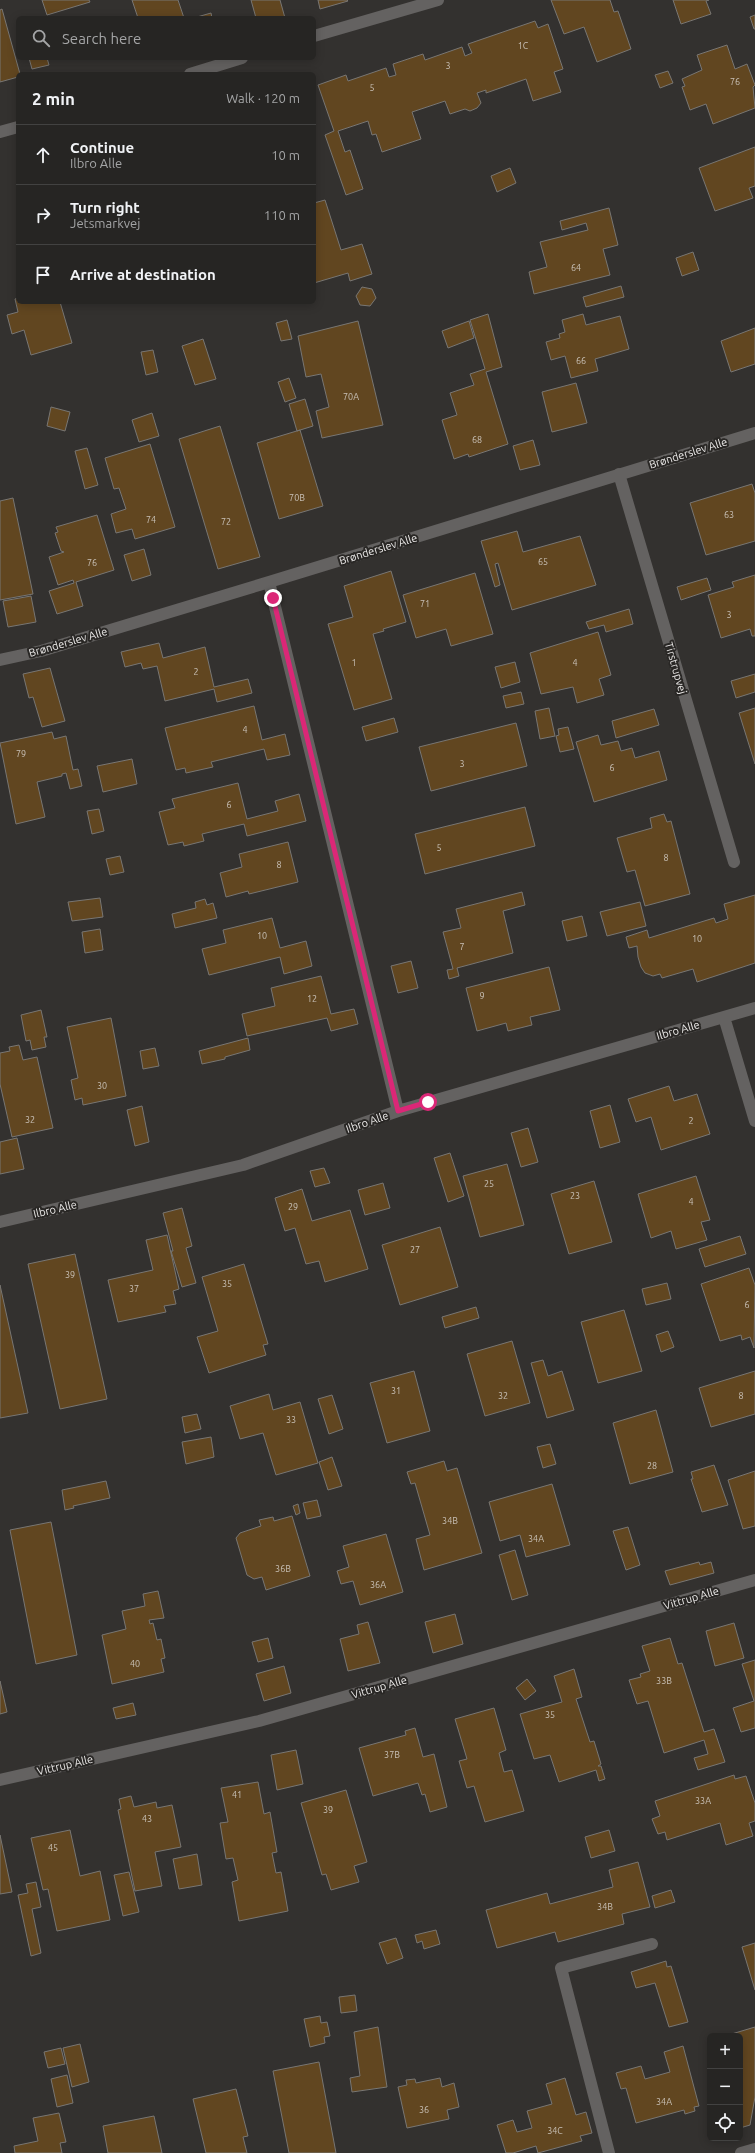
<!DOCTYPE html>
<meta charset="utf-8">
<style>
:root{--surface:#262523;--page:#2e2d2b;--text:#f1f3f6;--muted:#a4a5a6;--line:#424241}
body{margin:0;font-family:Ubuntu,sans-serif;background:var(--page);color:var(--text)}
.controls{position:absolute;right:12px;bottom:12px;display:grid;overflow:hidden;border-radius:6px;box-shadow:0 2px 10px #0003}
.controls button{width:36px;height:36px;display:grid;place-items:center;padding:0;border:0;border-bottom:1px solid var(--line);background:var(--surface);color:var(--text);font:20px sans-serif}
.stop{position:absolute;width:12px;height:12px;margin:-9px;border:3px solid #db2777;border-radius:50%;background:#fff}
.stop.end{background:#db2777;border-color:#fff;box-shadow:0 1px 4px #0008}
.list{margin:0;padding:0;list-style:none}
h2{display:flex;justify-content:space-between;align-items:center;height:52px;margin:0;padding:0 16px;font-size:17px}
h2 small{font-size:13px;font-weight:400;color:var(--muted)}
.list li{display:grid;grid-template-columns:26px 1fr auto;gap:12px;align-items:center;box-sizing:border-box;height:60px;padding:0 16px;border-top:1px solid var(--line)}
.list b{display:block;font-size:15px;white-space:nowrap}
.list p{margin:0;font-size:13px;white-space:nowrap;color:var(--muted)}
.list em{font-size:13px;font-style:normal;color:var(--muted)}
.icon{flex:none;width:22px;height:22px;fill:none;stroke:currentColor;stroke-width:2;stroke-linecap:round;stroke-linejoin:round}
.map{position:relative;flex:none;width:755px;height:2153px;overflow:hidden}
.search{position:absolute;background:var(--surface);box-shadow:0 2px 10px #0003;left:16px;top:16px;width:300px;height:44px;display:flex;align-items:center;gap:10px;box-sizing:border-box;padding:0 14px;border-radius:6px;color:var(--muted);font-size:15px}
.panel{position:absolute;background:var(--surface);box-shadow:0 2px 10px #0003;left:16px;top:72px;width:300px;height:232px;border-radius:6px}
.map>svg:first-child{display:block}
</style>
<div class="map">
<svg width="755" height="2153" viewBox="0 0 755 2153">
<rect width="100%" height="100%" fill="#33312f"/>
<path fill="#614620" stroke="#787673" d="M42,0H89L90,2L47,15Z
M132,0H178L184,18H138Z
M251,0H280L285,18H256Z
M318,0H347L348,1L320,9Z
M551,0H610L614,12L618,11L631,49L597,62L584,27L564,34Z
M673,0H709L706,1L711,14L681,24Z
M2,9L20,74L18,77L0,82V10Z
M211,13L212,18H197V17Z
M755,15V29H754L750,17Z
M535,21L538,28L548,24L563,69L554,72L561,92L533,101L526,79L486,93V90L477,93L481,103L477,108L470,111L465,109L450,114L445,101L412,112L421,139L382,152L376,134L372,135L368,121L338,131L345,152L350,150L363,189L346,195L325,135L334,131L318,85L346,75L348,81L386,68L389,77L396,75L393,64L423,54L425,60L462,47L465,56L472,53L468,44Z
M727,45L735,69L747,64L755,85L753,87L755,108L713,124L706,104L690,110L682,87L685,86L682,79L702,70L697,55Z
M29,58H47L49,65L32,69Z
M668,71L673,83L660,88L655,75Z
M755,147V186L749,188L753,198L715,211L699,168Z
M510,168L516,183L497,192L491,176Z
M325,200L341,250L362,244L372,274L350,281L348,273L314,283V203Z
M609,208L618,245L603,249L610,275L534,294L529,272L547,267L540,242L588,230L586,223L562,230L560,221Z
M693,252L699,270L682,276L676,258Z
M621,286L624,297L586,307L583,297Z
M362,287L372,289L376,298L370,306L360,305L356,296Z
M18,298V302H60L72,343L31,355L24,330L12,334L7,315L18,312L15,299Z
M488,314L502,367L486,372L508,444L469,457L468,454L454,459L442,420L457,415L450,393L474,385L470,374L485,369L470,320Z
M583,314L586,325L620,316L629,349L595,359L598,371L571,378L565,356L551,360L546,342L560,338L559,334L565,332L562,320Z
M287,320L292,339L281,341L276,323Z
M358,321L383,425L322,438L316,411L329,407L321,374L306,377L298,336Z
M469,321L474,338L448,348L442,331Z
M755,328V364L731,372L721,341Z
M203,339L216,379L195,385L182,346Z
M153,350L158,372L146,375L141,352Z
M289,378L296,398L285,402L278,382Z
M576,383L587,423L552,432L542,392Z
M305,399L313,426L297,431L289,404Z
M51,407L70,412L65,431L47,426Z
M152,413L159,436L139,442L132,420Z
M220,426L260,557L218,569L179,439Z
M300,430L323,506L279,519L257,443Z
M533,440L540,465L520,470L513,446Z
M150,444L175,527L135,539L132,529L116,533L111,514L126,509L119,488L114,489L105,458Z
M87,448L98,485L85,489L75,451Z
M752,484L755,493V541L706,555L690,503Z
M13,498L33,594L0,600V501Z
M97,515L114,570L76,582L83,606L57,614L49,591L74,583L73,580L58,585L49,557L64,552L61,551L55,533L58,532L56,527Z
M517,531L523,552L580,536L596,585L512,610L498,563L495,564L500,585L495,587L481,541Z
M144,549L151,575L132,581L124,555Z
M391,571L406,622L383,629L384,631L373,634L392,699L354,710L328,624L353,617L344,586Z
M475,573L493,634L451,646L446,629L416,638L403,595Z
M755,575V636H752L750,629L721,638L708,595L734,587L732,582Z
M707,578L711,590L681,600L677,587Z
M31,596L36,622L8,627L3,601Z
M629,609L633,624L606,632L604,625L589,629L586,622Z
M598,632L611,675L599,679L604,695L577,703L573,687L541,694L530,653Z
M159,643L163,658L205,647L214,687L248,679L252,693L217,702L214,689L165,701L157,666L143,669L141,663L125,667L121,652Z
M515,662L520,682L501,688L495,667Z
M50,668L65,721L42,727L33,697L29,698L23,674Z
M755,674V692L736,698L731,681Z
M521,692L524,704L506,708L503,696Z
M254,706L262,740L285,734L290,755L267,760L264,749L211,762L213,767L186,773L185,768L176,770L165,728Z
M549,708L555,736L540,739L535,711Z
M755,708V764L739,713Z
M654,709L659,725L616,738L612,721Z
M394,718L398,732L366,741L362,727Z
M516,723L527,766L431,791L419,747Z
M568,727L574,749L560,752L556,736L559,735L558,729Z
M52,732L54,739L66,736L73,770L78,769L82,786L70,789L66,773L62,774V776L37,782L45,817L16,824L0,743Z
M598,735L601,745L618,741L621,751L632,748L635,758L659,751L667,780L594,802L576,742Z
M132,759L137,784L103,792L97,766Z
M238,783L247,819L278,811L275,801L299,794L306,821L247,836L244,824L202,834L204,841L184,846L183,842L168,845L159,812L175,808L172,799Z
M525,807L535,846L425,874L415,834Z
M99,809L104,831L92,834L87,811Z
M664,814L667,822L671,821L690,894L645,906L635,870L627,872L617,838L652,828L650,818Z
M288,842L298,882L249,894L248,891L226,897L220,873L242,867L239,854Z
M120,856L124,872L110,875L106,859Z
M522,892L525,905L503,911L513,953L457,968L459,976L449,979L447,970L453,969L443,932L461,928L456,909Z
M755,895V963L697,982L693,969L662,978L660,974L653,976L645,973L641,967L638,957L637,946L629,948L626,937L647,930L649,938L714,918L716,923L728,919L724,904Z
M100,898L103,917L72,921L68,902Z
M205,899L207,905L213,903L217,918L175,928L172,914L196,908L195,902Z
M640,902L646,926L607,936L600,912Z
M582,916L587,936L567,941L562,921Z
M272,918L280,948L306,941L312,966L284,974L280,957L209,975L202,949L226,943L223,930Z
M100,929L103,950L85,953L82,932Z
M411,961L418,988L398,993L391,966Z
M549,967L560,1010L530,1017L532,1025L508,1031L506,1023L477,1031L466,988Z
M321,976L331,1014L354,1009L358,1024L331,1031L327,1018L247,1036L242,1014L275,1006L271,988Z
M41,1010L47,1037H44L46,1047L32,1050L30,1040L26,1041L21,1015Z
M111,1018L126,1096L83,1105L82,1098L75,1100L71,1080L78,1078L67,1027Z
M248,1038L250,1050L225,1057V1059L202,1064L199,1051Z
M19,1045L23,1060L37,1057L53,1128L12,1137L0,1084V1053L10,1051L9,1047Z
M155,1048L159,1066L143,1069L140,1051Z
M669,1086L674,1101L697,1094L710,1134L661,1150L651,1117L636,1122L628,1099Z
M610,1105L620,1142L600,1148L590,1111Z
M142,1106L149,1142L135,1146L127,1110Z
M528,1128L538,1162L521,1167L511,1133Z
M17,1138L24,1169L0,1174V1142Z
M450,1153L464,1196L448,1202L434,1158Z
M507,1164L524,1225L480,1237L463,1176Z
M324,1168L330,1183L315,1187L310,1171Z
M696,1176L710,1220L701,1222L707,1240L676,1249L671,1231L651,1238L638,1194Z
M594,1181L612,1242L569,1254L551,1194Z
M383,1183L390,1208L365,1215L358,1190Z
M302,1189L312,1221L350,1210L368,1269L325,1282L319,1261L306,1264L295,1228L285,1231L275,1198Z
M182,1208L192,1246L186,1248L196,1283L182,1287L171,1251H173L163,1213Z
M440,1227L458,1287L400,1305L382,1245Z
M167,1235L179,1289L173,1291L176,1304L164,1306L166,1312L118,1322L108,1280L153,1270L146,1240Z
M740,1236L746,1254L705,1267L699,1249Z
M75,1254L107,1399L60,1409L28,1264Z
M244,1264L268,1344L263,1345L266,1355L209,1373L197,1337L218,1331L202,1277Z
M749,1268L755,1285L754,1348L750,1337L742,1340L741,1335L720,1341L701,1284Z
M667,1283L671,1299L646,1305L642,1289Z
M0,1285L28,1413L0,1418Z
M476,1307L479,1318L445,1328L442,1317Z
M624,1310L642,1371L598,1383L581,1322Z
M668,1331L674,1347L661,1352L656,1335Z
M512,1341L530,1403L485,1416L467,1354Z
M543,1360L548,1376L562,1371L574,1410L547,1418L531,1363Z
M414,1371L430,1431L387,1443L370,1383Z
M755,1371V1414L711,1427L699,1388Z
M269,1394L273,1410L300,1402L318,1463L276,1475L263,1433L240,1439L230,1406Z
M332,1395L343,1429L329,1434L318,1399Z
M656,1410L673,1472L630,1484L613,1423Z
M197,1414L201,1429L185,1433L182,1417Z
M211,1437L214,1457L186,1464L182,1442Z
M550,1444L556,1464L543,1468L537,1447Z
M332,1457L342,1486L328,1490L319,1462Z
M444,1461L447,1471L457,1468L482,1553L424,1570L416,1539L430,1535L415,1483L411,1484L407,1472Z
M714,1465L728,1505L702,1512L691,1479H693L691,1472Z
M755,1471V1526L743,1529L728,1480Z
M106,1481L110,1498L73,1506L74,1508L65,1510L62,1490Z
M552,1484L570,1545L526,1557L520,1535L500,1541L489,1502Z
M317,1500L321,1516L307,1519L303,1503Z
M298,1504L300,1513L296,1515L293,1506Z
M292,1516L310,1576L266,1590L262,1577L254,1579L247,1575L236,1538L240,1533L261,1526L259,1520L273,1517L274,1521Z
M51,1522L77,1655L36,1664L10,1530Z
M628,1527L640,1565L626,1570L613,1531Z
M386,1534L403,1592L360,1605L353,1581L341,1584L337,1571L349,1567L343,1546Z
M515,1550L528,1595L512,1600L499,1555Z
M699,1562L700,1565L711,1562L714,1573L670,1585L665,1571Z
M158,1591L164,1618L149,1620L150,1624L153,1623L157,1640L161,1639L165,1658L161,1659L164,1672L112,1684L102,1635L126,1629L122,1611L145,1606L143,1594Z
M455,1614L463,1644L433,1653L425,1622Z
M368,1622L380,1663L348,1671L340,1639L359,1634L357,1625Z
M734,1623L744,1658L715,1666L706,1631Z
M268,1638L273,1658L258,1662L252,1642Z
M670,1638L678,1664L682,1663L704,1732L714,1729L725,1762L698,1770L694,1758L708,1754L704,1740L664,1753L648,1701L637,1704L629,1680L641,1677L640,1674L650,1671L642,1646Z
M755,1660V1728L741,1732L733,1708L754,1701L742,1664Z
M284,1666L291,1693L264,1701L256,1674Z
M574,1669L582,1697L576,1699L590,1742L594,1741L601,1764L598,1766H601L605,1779L599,1781L596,1770L559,1782L550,1755L534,1759L520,1714L562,1702L554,1676Z
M527,1679L536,1691L525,1700L516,1688Z
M0,1681L7,1712L0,1714Z
M133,1703L136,1715L116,1719L113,1708Z
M494,1708L506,1750L499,1753L504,1772L512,1770L524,1811L485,1822L474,1786L467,1788L459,1761L467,1759L455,1719Z
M415,1728L423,1757L434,1754L447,1807L430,1812L425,1794L422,1795L418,1783L373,1796L359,1748L406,1735L405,1731Z
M296,1750L303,1784L277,1790L271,1755Z
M734,1775L735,1779L746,1776L755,1803V1821L749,1823L753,1836L726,1845L720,1823L667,1840L665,1832L658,1834L652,1819L660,1816L655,1801Z
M258,1782L264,1814L270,1812L277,1852L272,1853L276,1873L281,1872L288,1911L239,1921L232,1882L238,1880L233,1858L226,1859L220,1823L228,1822L221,1788Z
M346,1790L367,1862L354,1866L359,1882L331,1890L326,1874L322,1875L301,1803Z
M131,1796L134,1807L156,1802L157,1808L172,1805L181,1847L155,1852L162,1886L135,1891L118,1810L121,1809L119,1799Z
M70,1830L80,1876L100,1871L110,1920L57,1931L48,1889L43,1890L31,1838Z
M609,1830L615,1851L591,1858L585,1837Z
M0,1835L12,1892L0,1894Z
M197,1854L202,1885L179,1889L173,1859Z
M638,1862L650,1907L622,1914L624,1924L558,1942L555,1932L497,1948L486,1910L547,1893L550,1904L613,1887L609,1870Z
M129,1872L139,1912L123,1916L114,1875Z
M36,1882L41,1907L32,1909L41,1953L31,1956L18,1895L28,1893L26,1884Z
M671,1890L675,1902L655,1908L652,1896Z
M436,1930L440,1944L424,1949L422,1941L417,1943L415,1935Z
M396,1938L403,1958L387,1964L379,1943Z
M755,1943V1990L742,1947Z
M666,1961L667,1967L671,1966L688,2022L669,2027L655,1983L636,1988L631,1972Z
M355,1995L357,2011L341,2013L339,1997Z
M320,2016L321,2023L327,2022L330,2036L324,2037L325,2043L310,2047L304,2019Z
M378,2027L387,2087L352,2092L350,2078L360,2076L354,2032Z
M755,2027V2097L750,2125L740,2128V2036H725Z
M80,2044L89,2082L72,2087L63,2048Z
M683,2046L699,2106L694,2107L695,2111L685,2114L684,2110L636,2123L626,2088L621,2089L616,2073L641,2066L645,2079L670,2072L664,2052Z
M61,2048L65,2064L48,2068L44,2052Z
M319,2062L336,2153H289L273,2071Z
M67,2075L73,2103L57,2107L51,2079Z
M440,2078L442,2087L454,2083L459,2107L447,2110L449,2119L407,2128L398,2087L407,2085L406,2080L415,2079L416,2083Z
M565,2078L576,2115L586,2112L592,2133L580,2136L582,2141L538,2153L536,2146L513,2153H506L497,2125L513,2120L517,2132L532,2128L527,2111L552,2104L546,2084Z
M236,2089L248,2136L243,2137L247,2153H206L193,2099Z
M59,2113L66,2142L60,2143L62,2153H15L14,2146L38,2141L33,2118Z
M154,2116L162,2153H108L103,2126Z"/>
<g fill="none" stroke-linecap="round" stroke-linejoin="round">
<path stroke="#646261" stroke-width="12" d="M314,36L438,0
M190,74L242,58
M0,132L18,127
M619,474L734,862
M269,582L398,1111
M0,660L41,651L269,582L755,433
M724,1017L755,1121
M0,1222L243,1165L398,1111L755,1008
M0,1780L259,1721L755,1580
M609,2153L561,1968L652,1944
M741,2153L755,2149"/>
</g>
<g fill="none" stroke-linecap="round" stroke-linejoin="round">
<path stroke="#db2777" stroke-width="5" d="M273,598L398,1111L428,1102"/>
</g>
<g text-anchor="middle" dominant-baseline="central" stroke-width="4" stroke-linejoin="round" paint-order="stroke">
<g font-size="9" fill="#c9c1b7">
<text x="523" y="46">1C</text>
<text x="448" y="66">3</text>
<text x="735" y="82">76</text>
<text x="372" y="88">5</text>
<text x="576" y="268">64</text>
<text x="581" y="361">66</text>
<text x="351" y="397">70A</text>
<text x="477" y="440">68</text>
<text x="297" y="498">70B</text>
<text x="729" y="515">63</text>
<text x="151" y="520">74</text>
<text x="226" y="522">72</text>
<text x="543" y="562">65</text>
<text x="92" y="563">76</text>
<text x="425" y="604">71</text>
<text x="729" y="615">3</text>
<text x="354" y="663">1</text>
<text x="575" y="663">4</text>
<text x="196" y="672">2</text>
<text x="245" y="730">4</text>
<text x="21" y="754">79</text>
<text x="462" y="764">3</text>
<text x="612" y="768">6</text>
<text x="229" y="805">6</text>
<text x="439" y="848">5</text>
<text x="666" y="858">8</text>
<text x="279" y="865">8</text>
<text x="262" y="936">10</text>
<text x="697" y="939">10</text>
<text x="462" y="947">7</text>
<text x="482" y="996">9</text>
<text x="312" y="999">12</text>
<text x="102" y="1086">30</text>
<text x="30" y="1120">32</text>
<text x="691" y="1121">2</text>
<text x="489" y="1184">25</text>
<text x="575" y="1196">23</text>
<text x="691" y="1202">4</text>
<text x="293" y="1207">29</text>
<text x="415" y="1250">27</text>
<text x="70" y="1275">39</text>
<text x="227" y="1284">35</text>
<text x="134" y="1289">37</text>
<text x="747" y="1305">6</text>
<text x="396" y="1391">31</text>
<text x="503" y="1396">32</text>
<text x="741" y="1396">8</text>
<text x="291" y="1420">33</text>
<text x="652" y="1466">28</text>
<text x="450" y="1521">34B</text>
<text x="536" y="1539">34A</text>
<text x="283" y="1569">36B</text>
<text x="378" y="1585">36A</text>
<text x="135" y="1664">40</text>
<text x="664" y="1681">33B</text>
<text x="550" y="1715">35</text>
<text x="392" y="1755">37B</text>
<text x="237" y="1795">41</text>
<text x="703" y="1801">33A</text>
<text x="328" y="1810">39</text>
<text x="147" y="1819">43</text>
<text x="53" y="1848">45</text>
<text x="605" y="1907">34B</text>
<text x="664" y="2102">34A</text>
<text x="424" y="2110">36</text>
<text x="555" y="2131">34C</text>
</g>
<g font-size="11" fill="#eceae9" stroke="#292725">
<text transform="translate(688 453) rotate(-17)">Brønderslev Alle</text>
<text transform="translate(378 549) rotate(-17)">Brønderslev Alle</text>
<text transform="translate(68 642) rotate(-16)">Brønderslev Alle</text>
<text transform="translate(676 668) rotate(74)">Tirstrupvej</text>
<text transform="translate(678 1030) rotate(-16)">Ilbro Alle</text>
<text transform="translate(367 1122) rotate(-19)">Ilbro Alle</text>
<text transform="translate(55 1209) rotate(-13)">Ilbro Alle</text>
<text transform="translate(691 1598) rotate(-16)">Vittrup Alle</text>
<text transform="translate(379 1687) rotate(-16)">Vittrup Alle</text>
<text transform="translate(65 1765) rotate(-13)">Vittrup Alle</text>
</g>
</g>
</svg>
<div class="controls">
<button>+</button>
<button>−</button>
<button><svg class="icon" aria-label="locate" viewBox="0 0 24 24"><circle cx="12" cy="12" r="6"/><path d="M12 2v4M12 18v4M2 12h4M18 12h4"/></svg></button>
</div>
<div class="stop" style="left:428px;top:1102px"></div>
<div class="stop end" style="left:273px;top:598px"></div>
<div class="search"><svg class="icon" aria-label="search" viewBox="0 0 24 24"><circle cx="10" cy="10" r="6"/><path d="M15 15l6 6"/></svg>Search here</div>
<section class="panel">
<h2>2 min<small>Walk · 120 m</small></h2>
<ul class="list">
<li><svg class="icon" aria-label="ahead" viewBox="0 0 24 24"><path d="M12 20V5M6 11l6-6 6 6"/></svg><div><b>Continue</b><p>Ilbro Alle</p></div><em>10 m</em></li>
<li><svg class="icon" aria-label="right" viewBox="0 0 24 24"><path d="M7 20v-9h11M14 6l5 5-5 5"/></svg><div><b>Turn right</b><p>Jetsmarkvej</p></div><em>110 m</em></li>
<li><svg class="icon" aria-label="arrive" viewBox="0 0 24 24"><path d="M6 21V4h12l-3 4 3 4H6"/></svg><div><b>Arrive at destination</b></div></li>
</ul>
</section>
</div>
